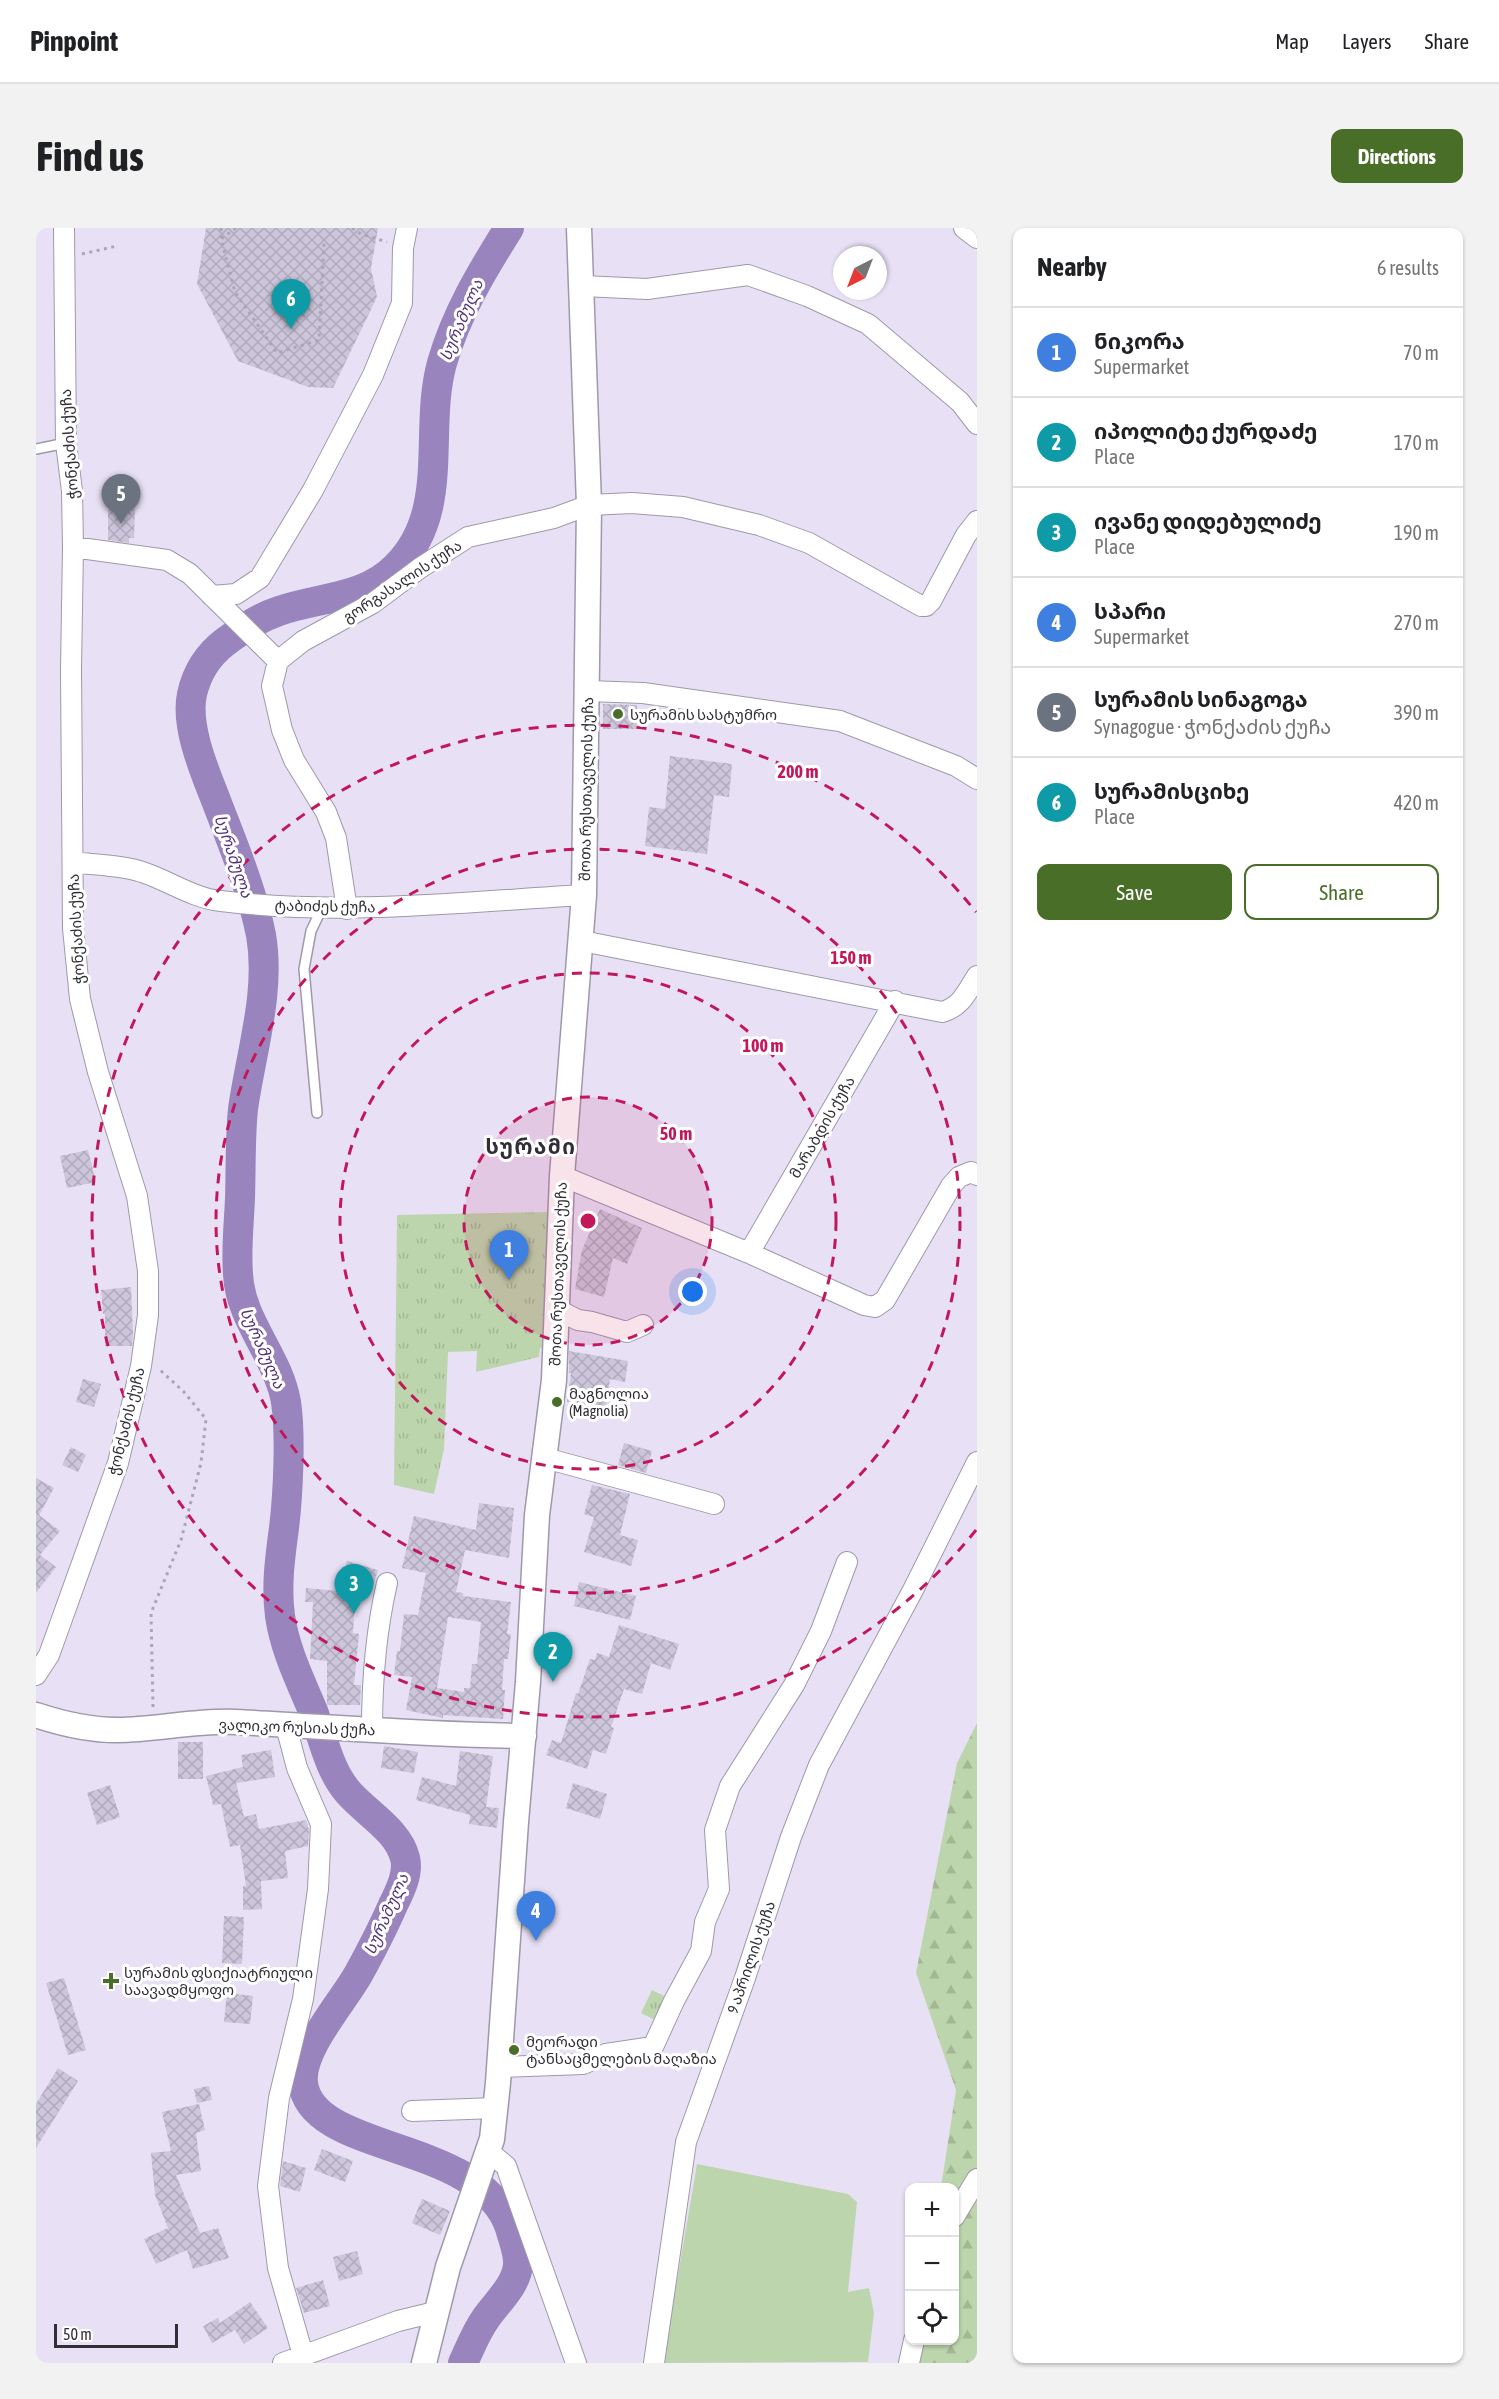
<!DOCTYPE html>
<meta charset="utf-8">
<style>
:root{--surface:#fff;--page:#f2f2f2;--text:#202124;--muted:#757577;--line:#e0e0e0;--accent:#496e28}
body{margin:0;font-family:"Asap Condensed","Noto Sans Georgian",sans-serif;background:var(--page);color:var(--text)}
.controls{position:absolute;right:18px;bottom:18px;display:grid;overflow:hidden;border-radius:12px;box-shadow:0 2px 4px #0004}
.controls button{width:54px;height:54px;display:grid;place-items:center;padding:0;border:0;border-bottom:2px solid var(--line);background:var(--surface);color:var(--text);font:30px sans-serif}
.compass{position:absolute;left:797px;top:18px;width:54px;height:54px;border-radius:50%;background:var(--surface);box-shadow:0 2px 4px #0004;rotate:222deg}
.scale{position:absolute;left:18px;bottom:15px;width:124px;box-sizing:border-box;padding-left:6px;border:3px solid #312e36;border-top:0;font-size:16px;line-height:21px;white-space:nowrap;color:#312e36;-webkit-text-stroke:4px #fff;paint-order:stroke}
.you{position:absolute;left:657px;top:1064px;width:21px;height:21px;margin:-15px;border:4px solid #fff;border-radius:50%;background:#1a73e8;box-shadow:0 0 0 9px #1a73e833}
.badge{display:grid;place-items:center;width:39px;height:39px;border-radius:50%;background:var(--accent);color:#fff;font-size:20px;font-weight:700}
.pin{position:absolute;translate:-50% -50px;filter:drop-shadow(0 2px 3px #0008)}
.pin::after{content:'';position:absolute;top:32px;width:21px;height:18px;background:inherit;clip-path:polygon(0 0,100% 0,50% 100%)}
.list{margin:0;padding:0;list-style:none}
h2{display:flex;justify-content:space-between;align-items:center;height:78px;margin:0;padding:0 24px;font-size:26px}
h2 small{font-size:20px;font-weight:400;color:var(--muted)}
.list li{display:grid;grid-template-columns:39px 1fr auto;gap:18px;align-items:center;box-sizing:border-box;height:90px;padding:0 24px;border-top:2px solid var(--line)}
.list b{display:block;font-size:22px;white-space:nowrap}
.list p{margin:0;font-size:20px;white-space:nowrap;color:var(--muted)}
.list em{font-size:20px;font-style:normal;color:var(--muted)}
.actions{display:flex;gap:12px;padding:18px 24px}
.actions a{flex:1;padding:14px 0;border:2px solid var(--accent);border-radius:12px;text-align:center;font-size:21px;color:var(--accent)}
.actions .main{background:var(--accent);color:#fff}
.icon{flex:none;width:33px;height:33px;fill:none;stroke:currentColor;stroke-width:2;stroke-linecap:round;stroke-linejoin:round}
.map{position:relative;flex:none;width:941px;height:2135px;overflow:hidden;border-radius:12px}
header{display:flex;align-items:center;gap:36px;box-sizing:border-box;height:84px;padding:0 30px;background:var(--surface);border-bottom:2px solid var(--line)}
header strong{font-size:28px}
nav{display:flex;gap:33px;margin-inline-start:auto;font-size:21px}
.intro{display:flex;align-items:center;justify-content:space-between;box-sizing:border-box;height:144px;padding:0 36px}
h1{margin:0;font-size:42px}
.button{padding:15px 27px;border-radius:12px;background:var(--accent);color:#fff;font-size:21px;font-weight:700}
main{display:flex;gap:36px;padding:0 36px}
aside{flex:1;background:var(--surface);border-radius:12px;box-shadow:0 2px 4px #0004}
.map>svg:first-child{display:block}
</style>
<header>
<strong>Pinpoint</strong>
<nav><a>Map</a><a>Layers</a><a>Share</a></nav>
</header>
<div class="intro"><h1>Find us</h1><a class="button">Directions</a></div>
<main>
<div class="map">
<svg width="941" height="2135" viewBox="0 0 941 2135">
<defs>
<pattern id="grass-tufts" width="24" height="20" patternUnits="userSpaceOnUse" patternTransform="scale(1.5)"><rect width="24" height="20" fill="#bdd5ac"/><path d="M3 7l-1-3M5 7V3M7 7l1-3M15 17l-1-3M17 17v-4M19 17l1-3" fill="none" stroke="#a3b795"/></pattern>
<pattern id="forest-firs" width="22" height="20" patternUnits="userSpaceOnUse" patternTransform="scale(1.5)"><rect width="22" height="20" fill="#bdd5ac"/><path d="M5 1l3.5 6h-7zM16 11l3.5 6h-7z" fill="#a3b795"/></pattern>
<pattern id="building-cross-hatch" width="8" height="8" patternUnits="userSpaceOnUse" patternTransform="scale(1.5)"><rect width="8" height="8" fill="#cdc6db"/><path d="M0 0l8 8M0 8l8-8" fill="none" stroke="#b0aabd"/></pattern>
</defs>
<rect width="100%" height="100%" fill="#e8e1f6"/>
<path fill="url(#grass-tufts)" d="M512,984L522,998L520,1119L504,1120L503,1129L440,1144L441,1123L412,1124L408,1221L398,1266L358,1257L361,987Z
M616,1762L634,1771L623,1794L605,1785Z"/>
<path fill="url(#forest-firs)" d="M941,1495V2135H871L876,2113L918,2112V1960L905,1959L920,1862L880,1745L921,1535Z"/>
<path fill="#bdd5ac" d="M661,1936L812,1966L821,1974L812,2064L833,2060L838,2085L832,2134L627,2135Z"/>
<g fill="none" stroke-linecap="round" stroke-linejoin="round">
<path stroke="#9984bd" stroke-width="30" d="M427,2135C434,2120 440,2104 450,2090C461,2074 480,2058 482,2037C483,2026 477,2011 474,2000C445,1911 275,1927 267,1855C263,1822 307,1774 323,1745C335,1723 347,1700 357,1677C364,1663 373,1645 369,1630C362,1602 330,1585 312,1564C293,1542 287,1510 277,1483C264,1452 249,1422 244,1388C240,1358 244,1330 248,1300C252,1267 255,1207 250,1174C242,1128 204,1093 202,1046C200,1021 203,995 204,970C205,941 204,910 207,881C215,824 235,764 225,707C216,662 197,617 181,575C169,544 149,499 156,466C161,444 172,427 189,414C207,401 222,390 243,383C283,369 329,371 360,339C416,284 387,203 406,135C420,86 446,43 473,0"/>
</g>
<path fill="url(#building-cross-hatch)" fill-rule="evenodd" d="M170,0H342L335,40L341,69L297,160L272,159L202,133L161,56Z
M72,281H99L98,310H93V315L72,312Z
M567,476L601,477V501H567Z
M634,528L696,536L693,569L678,567L671,626L609,618L613,579L629,581Z
M52,922L60,954L31,960L24,928Z
M564,981L606,1000L591,1036L577,1030L568,1069L539,1061L546,1022Z
M95,1059L97,1105L96,1118H69V1086H67L65,1062Z
M533,1123L592,1133L589,1154L574,1151L570,1179L531,1174L535,1145H533Z
M47,1151L65,1156L58,1179L40,1174Z
M588,1215L616,1223L610,1245L582,1237Z
M35,1219L50,1227L42,1244L26,1237Z
M0,1250L18,1260L3,1287L24,1303L4,1327L20,1339L0,1365Z
M556,1257L594,1266L584,1307L602,1312L595,1338L548,1324L558,1289L548,1286Z
M443,1275L478,1280L473,1330L429,1322L420,1364L427,1365V1368L475,1374L471,1406H475L472,1431H468L466,1462H469L467,1491L407,1487V1490L370,1482L376,1449L358,1447L361,1423H364L368,1386L382,1387L390,1345L366,1340L378,1288L440,1302ZM412,1389L445,1394L441,1436H436L434,1460H428V1464L401,1460Z
M311,1333L342,1342L335,1364L320,1360L317,1405L323,1406L318,1457H325L324,1477H291V1433L274,1431L277,1374H269L270,1360L302,1363Z
M543,1354L600,1368L594,1392L538,1378Z
M583,1397L643,1416L634,1442L615,1435L606,1466L588,1461L575,1499L578,1500L570,1526L557,1522L551,1541L510,1527L516,1512L525,1515L540,1465L542,1466L554,1431L559,1432L561,1425L573,1429Z
M142,1514H167V1551H142Z
M348,1518L382,1524L378,1545L345,1540Z
M235,1522L239,1549L200,1555L208,1589L220,1586L223,1601L270,1592L273,1602L272,1618L249,1623L252,1650L225,1653L226,1681L207,1682V1658H210L204,1617L194,1619L185,1576L177,1577L170,1548L207,1539L205,1527Z
M424,1523L457,1528L450,1579L463,1580L461,1600L433,1596L434,1587L380,1572L386,1549L420,1558Z
M537,1555L571,1566L564,1591L530,1580Z
M74,1557L84,1589L61,1597L51,1565Z
M188,1688L208,1689L206,1736L186,1735Z
M28,1750L50,1822L32,1827L10,1755Z
M191,1765L217,1768L214,1796L188,1794Z
M22,1840L42,1853L0,1920V1876Z
M173,1858L176,1872L161,1875L158,1861Z
M163,1876L169,1902L160,1905L165,1943L140,1947L164,2005L182,2000L193,2030L157,2041L151,2022L120,2036L108,2011L132,2000L119,1967L115,1925L135,1923L126,1884Z
M286,1921L317,1933L309,1954L278,1942Z
M247,1933L270,1940L264,1964L244,1958Z
M386,1971L414,1983L404,2007L376,1995Z
M321,2023L327,2046L303,2053L297,2029Z
M287,2052L294,2078L268,2085L260,2060Z
M214,2074L232,2100L208,2116L199,2102L176,2115L167,2098L182,2090L184,2095Z"/>
<g fill="none" stroke-linecap="round" stroke-linejoin="round">
<g stroke="#9f98ac" stroke-width="12">
<path id="service" d="M0,221L30,215
M281,885L268,741L275,703L286,680"/>
</g>
<g stroke="#9f98ac" stroke-width="22">
<path id="minor" d="M928,0L941,10
M547,58L611,61L712,47L771,68L832,96L924,174L941,196
M37,319L131,332L154,346L242,433
M176,368L200,366L224,350L277,262L337,147L366,75L367,20L371,0
M552,463L607,465L804,493L920,538L941,551
M37,634C58,637 89,637 109,645C135,654 157,670 185,673C306,688 427,674 548,667
M311,681L300,610L290,584L258,532L246,502L236,458L242,433L267,413L337,375L384,340L432,309L518,290L553,277L596,275L647,279L723,297L773,315L885,378H890L895,373L930,307L941,293
M546,713L906,784C925,779 931,764 941,748
M526,948L713,1025L828,1077L839,1079L849,1072L915,958L923,949L935,944L941,947
M713,1025L859,773
M522,1082L542,1092L556,1094L591,1104L607,1097
M509,1230L678,1276
M0,1447L13,1427L82,1235L105,1138L112,1087V1043L101,968L62,844L44,771L37,700L35,441L37,319L36,263L30,215L28,0
M250,1498L261,1540L285,1596L282,1661L267,1771L243,1870L232,1958L242,2040L267,2127
M336,1501C336,1451 340,1403 351,1355
M463,1839L547,1836L570,1826L617,1819L638,1773L665,1723L669,1694L683,1661L679,1602L694,1558L758,1457L785,1403L811,1334
M376,1883L460,1880
M453,1924L470,1938L540,2135
M918,1989L941,1951
M247,2135L362,2093L399,2084
M618,2135L650,1914L709,1750L755,1609L783,1537L877,1362L941,1234
M873,2135L878,2112"/>
</g>
<g stroke="#9f98ac" stroke-width="27">
<path id="tertiary" d="M0,1487C27,1496 53,1502 81,1502C120,1502 160,1492 200,1494C296,1499 391,1507 488,1508
M388,2135L412,2039L456,1911L462,1855L480,1594L492,1454L501,1287L518,1152L526,948L548,667L553,277L543,0"/>
</g>
<path stroke="#aba5b6" stroke-width="3" stroke-dasharray="3 4.5" stroke-linecap="butt" d="M185,0V10
M200,0L185,11L199,64L241,125L283,112L288,15
M316,0L325,6L351,14
M46,26L81,18
M117,1479L115,1385L145,1312L165,1235L170,1191L148,1164L123,1141"/>
<use href="#service" stroke="#fff" stroke-width="9"/>
<use href="#minor" stroke="#fff" stroke-width="20"/>
<use href="#tertiary" stroke="#fff" stroke-width="24"/>
</g>
<circle cx="552" cy="993" r="124" fill="#c2185b" fill-opacity=".12"/>
<g fill="none" stroke="#c2185b" stroke-width="3" stroke-dasharray="10 8">
<circle cx="552" cy="993" r="124"/>
<circle cx="552" cy="993" r="248"/>
<circle cx="552" cy="993" r="372"/>
<path d="M940 1302A496 496 0 1 1 940 684"/>
</g>
<g fill="#496e28" stroke="#fff" stroke-width="2">
<circle cx="582" cy="486" r="6"/>
<circle cx="521" cy="1174" r="6"/>
<path d="M72 1744h6v6h6v6h-6v6h-6v-6h-6v-6h6z"/>
<circle cx="478" cy="1822" r="6"/>
</g>
<g text-anchor="middle" dominant-baseline="central" stroke-width="6" stroke-linejoin="round" paint-order="stroke">
<g font-size="15" fill="#312e36" stroke="#fff">
<text transform="translate(33 216) rotate(-94)">ჭონქაძის ქუჩა</text>
<text transform="translate(366 353) rotate(-33)">გორგასალის ქუჩა</text>
<text transform="translate(550 561) rotate(-89)">შოთა რუსთაველის ქუჩა</text>
<text transform="translate(289 678) rotate(1)">ტაბიძეს ქუჩა</text>
<text transform="translate(40 701) rotate(-93)">ჭონქაძის ქუჩა</text>
<text transform="translate(786 899) rotate(-60)">მარაბდის ქუჩა</text>
<text transform="translate(522 1046) rotate(-88)">შოთა რუსთაველის ქუჩა</text>
<text transform="translate(90 1193) rotate(-76)">ჭონქაძის ქუჩა</text>
<text transform="translate(261 1499) rotate(2)">ვალიკო რუსიას ქუჩა</text>
<text transform="translate(715 1729) rotate(-71)">9 აპრილის ქუჩა</text>
</g>
<g font-size="15" fill="#312e36" stroke="#fff" text-anchor="start">
<text x="594" y="486">სურამის სასტუმრო</text>
<text x="533" y="1165">მაგნოლია<tspan x="533" dy="17">(Magnolia)</tspan></text>
<text x="88" y="1744">სურამის ფსიქიატრიული<tspan x="88" dy="17">საავადმყოფო</tspan></text>
<text x="490" y="1813">მეორადი<tspan x="490" dy="17">ტანსაცმელების მაღაზია</tspan></text>
</g>
<g font-size="16" font-style="italic" fill="#53347b" stroke="#fff">
<text transform="translate(425 92) rotate(-67)">სურამულა</text>
<text transform="translate(198 628) rotate(71)">სურამულა</text>
<text transform="translate(227 1120) rotate(66)">სურამულა</text>
<text transform="translate(350 1686) rotate(-66)">სურამულა</text>
</g>
<g font-size="21" font-weight="bold" letter-spacing="1.5" fill="#312e36" stroke="#fff">
<text x="495" y="918">სურამი</text>
</g>
</g>
<circle cx="552" cy="993" r="9" fill="#c2185b" stroke="#fff" stroke-width="3"/>
<g font-size="18" text-anchor="middle" font-weight="bold" fill="#c2185b" stroke="#fff" stroke-width="6" stroke-linejoin="round" paint-order="stroke">
<text x="762" y="550">200 m</text>
<text x="815" y="736">150 m</text>
<text x="727" y="824">100 m</text>
<text x="640" y="912">50 m</text>
</g>
</svg>
<div class="controls">
<button>+</button>
<button>−</button>
<button><svg class="icon" aria-label="locate" viewBox="0 0 24 24"><circle cx="12" cy="12" r="6"/><path d="M12 2v4M12 18v4M2 12h4M18 12h4"/></svg></button>
</div>
<svg class="compass" viewBox="-18 -18 36 36"><path d="M0-13l5 13h-10z" fill="#e53935"/><path d="M0 13l5-13h-10z" fill="#757577"/></svg>
<div class="scale">50 m</div>
<div class="you"></div>
<div class="pin badge" style="left:473px;top:1052px;background:#3f7fe0">1</div>
<div class="pin badge" style="left:517px;top:1454px;background:#0f9aa8">2</div>
<div class="pin badge" style="left:318px;top:1386px;background:#0f9aa8">3</div>
<div class="pin badge" style="left:500px;top:1713px;background:#3f7fe0">4</div>
<div class="pin badge" style="left:85px;top:296px;background:#6b7280">5</div>
<div class="pin badge" style="left:255px;top:101px;background:#0f9aa8">6</div>
</div>
<aside>
<h2>Nearby<small>6 results</small></h2>
<ul class="list">
<li><span class="badge" style="background:#3f7fe0">1</span><div><b>ნიკორა</b><p>Supermarket</p></div><em>70 m</em></li>
<li><span class="badge" style="background:#0f9aa8">2</span><div><b>იპოლიტე ქურდაძე</b><p>Place</p></div><em>170 m</em></li>
<li><span class="badge" style="background:#0f9aa8">3</span><div><b>ივანე დიდებულიძე</b><p>Place</p></div><em>190 m</em></li>
<li><span class="badge" style="background:#3f7fe0">4</span><div><b>სპარი</b><p>Supermarket</p></div><em>270 m</em></li>
<li><span class="badge" style="background:#6b7280">5</span><div><b>სურამის სინაგოგა</b><p>Synagogue · ჭონქაძის ქუჩა</p></div><em>390 m</em></li>
<li><span class="badge" style="background:#0f9aa8">6</span><div><b>სურამისციხე</b><p>Place</p></div><em>420 m</em></li>
</ul>
<div class="actions"><a class="main">Save</a><a>Share</a></div>
</aside>
</main>
